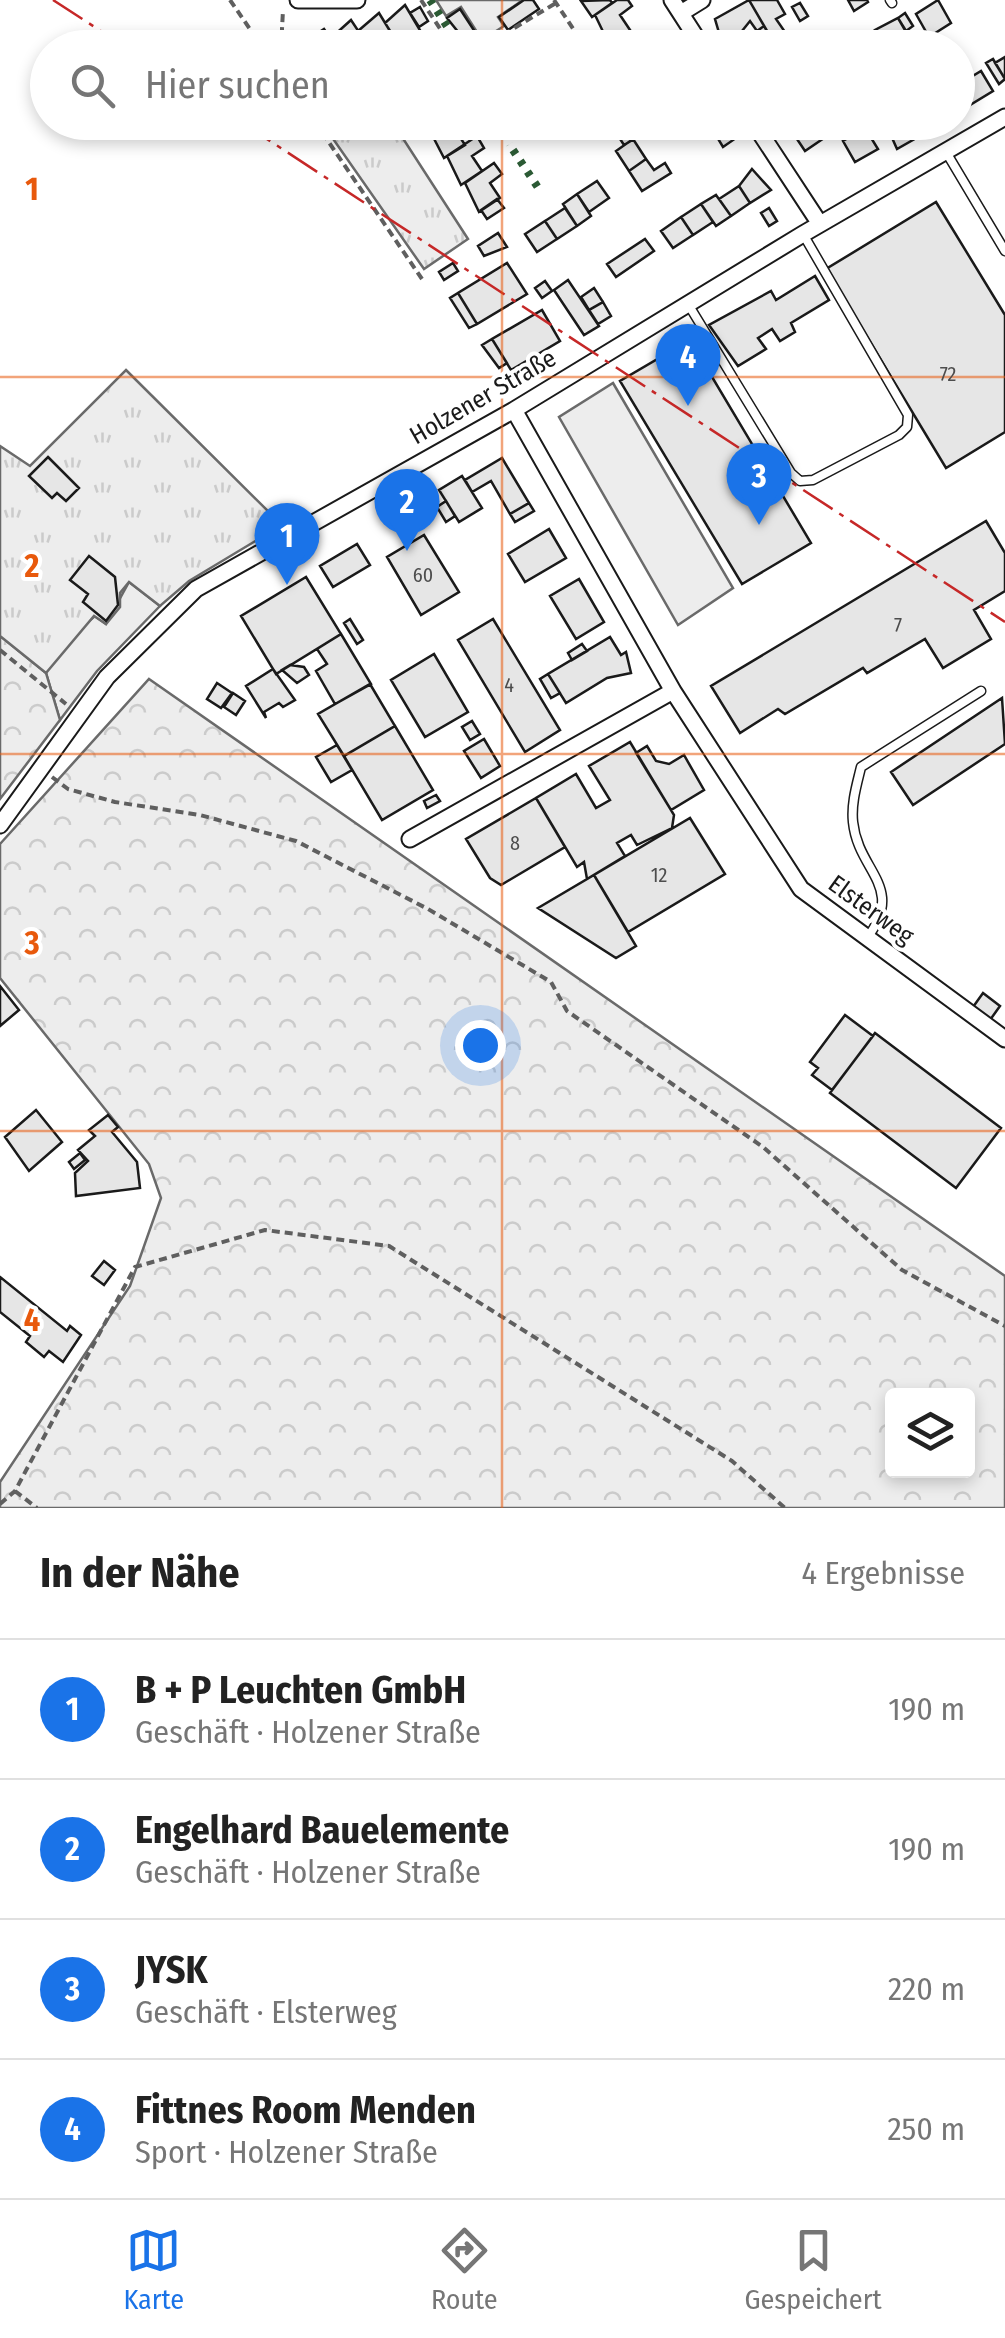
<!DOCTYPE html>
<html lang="de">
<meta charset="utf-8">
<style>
:root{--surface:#fff;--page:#f2f2f2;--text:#222;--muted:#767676;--line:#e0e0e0;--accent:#1a73e8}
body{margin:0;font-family:"Fira Sans Condensed",sans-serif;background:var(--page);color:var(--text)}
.controls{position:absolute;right:30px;bottom:30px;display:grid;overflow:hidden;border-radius:10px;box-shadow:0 5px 15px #0003}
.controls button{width:90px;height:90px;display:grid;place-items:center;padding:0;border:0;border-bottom:2px solid var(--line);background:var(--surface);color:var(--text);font:50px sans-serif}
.you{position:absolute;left:480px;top:1045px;width:35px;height:35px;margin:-25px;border:8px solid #fff;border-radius:50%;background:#1a73e8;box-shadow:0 0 0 15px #1a73e833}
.badge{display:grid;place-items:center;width:65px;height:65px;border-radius:50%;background:var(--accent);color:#fff;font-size:32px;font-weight:700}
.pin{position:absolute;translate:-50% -82px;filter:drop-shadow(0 2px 5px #0008)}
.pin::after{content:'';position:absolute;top:52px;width:35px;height:30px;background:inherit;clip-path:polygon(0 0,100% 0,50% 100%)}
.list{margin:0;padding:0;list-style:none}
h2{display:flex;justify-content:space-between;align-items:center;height:130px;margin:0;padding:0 40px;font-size:42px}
h2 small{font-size:32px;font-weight:400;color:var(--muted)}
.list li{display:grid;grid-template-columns:65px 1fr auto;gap:30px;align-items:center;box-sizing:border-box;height:140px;padding:0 40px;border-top:2px solid var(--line)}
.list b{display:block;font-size:38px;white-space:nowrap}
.list p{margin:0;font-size:32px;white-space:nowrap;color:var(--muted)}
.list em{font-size:32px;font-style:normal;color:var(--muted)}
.icon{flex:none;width:55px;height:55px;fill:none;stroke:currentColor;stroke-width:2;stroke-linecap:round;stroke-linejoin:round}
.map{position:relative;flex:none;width:1005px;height:1508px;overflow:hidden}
.search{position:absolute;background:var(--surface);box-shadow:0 5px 15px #0003;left:30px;right:30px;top:30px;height:110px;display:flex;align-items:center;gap:25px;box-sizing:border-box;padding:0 35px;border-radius:55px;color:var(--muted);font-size:38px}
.sheet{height:690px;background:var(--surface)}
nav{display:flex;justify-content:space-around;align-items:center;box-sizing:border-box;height:140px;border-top:2px solid var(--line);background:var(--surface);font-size:28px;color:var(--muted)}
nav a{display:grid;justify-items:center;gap:5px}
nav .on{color:var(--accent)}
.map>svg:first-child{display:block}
</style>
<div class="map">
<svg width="1005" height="1508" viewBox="0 0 1005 1508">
<defs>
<pattern id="forest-crowns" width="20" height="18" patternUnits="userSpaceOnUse" patternTransform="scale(2.5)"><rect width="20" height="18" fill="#ededed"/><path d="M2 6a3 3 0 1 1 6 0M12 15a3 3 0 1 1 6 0" fill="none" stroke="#cbcbcb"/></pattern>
<pattern id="park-tufts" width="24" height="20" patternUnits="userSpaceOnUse" patternTransform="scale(2.5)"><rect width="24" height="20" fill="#ededed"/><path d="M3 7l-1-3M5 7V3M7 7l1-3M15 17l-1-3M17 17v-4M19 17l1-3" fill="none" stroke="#cbcbcb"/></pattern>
</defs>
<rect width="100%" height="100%" fill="#fff"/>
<path fill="#ededed" stroke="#6a6a6a" stroke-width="2.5" d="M436,0H523L498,17L504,26L482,40L461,7L446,16Z
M613,383L733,588L678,625L559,417Z
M0,490L76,632L95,616L106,624L129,582L160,606L97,671L60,720L46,673L0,636Z"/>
<path fill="url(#forest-crowns)" stroke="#6a6a6a" stroke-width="2.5" fill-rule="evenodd" d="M0,636L46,673L60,720L0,799Z
M149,679L1005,1276V1508H0V1482L130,1286L161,1198L149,1164L0,978V844ZM892,1396H968V1470H892Z"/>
<path fill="url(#park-tufts)" stroke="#6a6a6a" stroke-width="2.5" d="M322,123H393L468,239L424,269Z
M126,370L282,525L189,581L160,606L129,582L120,593V607L106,624L94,616L46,673L0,636V446L30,466Z"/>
<path fill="#e6e6e6" stroke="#1a1a1a" stroke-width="2.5" d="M524,0H533L539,9L508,30L499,17Z
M610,0L612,3L592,17L581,1Z
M617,0H628L632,6L620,15L630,30L609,44L595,15Z
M749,0H777L785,14L776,19L796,48H777Z
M749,0L764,26L757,31L750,21L738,36H720L715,19Z
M848,0H867L868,2L854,11Z
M938,0L951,23L929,37L916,14Z
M800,3L808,16L800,21L792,7Z
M405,5L424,37L401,48L385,23Z
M420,7L428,21L419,27L410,13Z
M460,9L481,41L471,48L447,18Z
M379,13L390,31L379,39L385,48H369L358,31Z
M905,13L913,26L906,31L898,18Z
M898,18L912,42L886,48L875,30Z
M351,20L363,38L353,48H337L331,38Z
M764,26L777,48H750L745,40Z
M324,29L337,48H305L312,37Z
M295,32L304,46L305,48H292L285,38Z
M553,32L563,48H534L533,45Z
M1005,57V79L995,63Z
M993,59L1005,79L999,84L986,63Z
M981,71L993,91L970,105L958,85Z
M440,122H464L455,129L465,145L444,158L429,129Z
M616,122H634L642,134L624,145L611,125Z
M708,122H726L736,138L723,147Z
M790,122H814L827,136L805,151L787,124Z
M861,122H871L876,131L869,135Z
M885,122H909L918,137L897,149Z
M865,128L878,149L855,162L843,141Z
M477,136L484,148L472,156L482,171L461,185L447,156Z
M633,139L646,159L629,171L616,151Z
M646,159L654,170L665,163L671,173L642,191L629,171Z
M494,163L502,174L490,183L500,198L479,212L465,183Z
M752,169L771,190L750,203L739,186Z
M597,181L609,198L589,212L577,194Z
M739,186L750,203L731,216L719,199Z
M577,194L591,216L577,226L563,204Z
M716,195L731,216L716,226L701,204Z
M497,199L504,208L487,219L481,210Z
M936,202L1005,315V432L946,468L826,269Z
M701,204L713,222L693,235L681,217Z
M565,208L577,226L557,239L545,221Z
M769,208L777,221L769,226L761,213Z
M681,217L693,235L673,248L661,231Z
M545,221L557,239L537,252L525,234Z
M498,233L507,247L484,256L478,246Z
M645,239L654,251L616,277L607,264Z
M453,263L458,271L444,280L439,272Z
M507,263L527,294L477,324L458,293Z
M815,276L829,300L791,323L795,332L780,341L772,329L758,338L766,349L738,366L709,325L771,291L776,300Z
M568,280L599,326L584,335L554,290Z
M545,281L552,291L542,298L535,288Z
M594,288L603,302L589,310L581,297Z
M458,293L477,324L469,328L450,298Z
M603,302L611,316L598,324L589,310Z
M542,310L560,341L511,370L492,339Z
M492,339L507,363L499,368L482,345Z
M690,340L811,543L742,584L620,381Z
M48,457L79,488L66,501L57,493L52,498L29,476Z
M502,458L529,503L510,514L491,481L472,492L465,480Z
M462,476L482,508L459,522L439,490Z
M446,501L455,516L446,522L437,507Z
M529,503L534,511L515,522L510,514Z
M986,521L1005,553V591L974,610L991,639L943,668L925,639L867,673L863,668L785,714L778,709L740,733L711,686Z
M549,529L566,558L525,582L508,554Z
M424,535L459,592L421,615L387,557Z
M357,544L370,565L333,587L320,566Z
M89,556L115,577L118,605L106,621L83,602L88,594L70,580Z
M306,577L341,634L276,674L241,616Z
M579,579L604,622L576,639L550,596Z
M350,619L363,640L357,644L344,623Z
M493,619L560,730L525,752L458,640Z
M341,634L371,684L335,704L316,671L327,664L317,649Z
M610,637L621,655L626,652L631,673L607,678L566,703L548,674Z
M582,644L587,651L572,660L568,653Z
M434,654L468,712L425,737L391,680Z
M290,665L304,667L309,675L297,683L282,670Z
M273,669L295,700L283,707L279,703L264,712L266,718L246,686Z
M548,674L560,693L551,698L540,679Z
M217,683L232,693L221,708L207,699Z
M370,684L395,726L344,756L318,714Z
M233,693L245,701L236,715L224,707Z
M1002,698L1005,744L913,805L891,772Z
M472,721L480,734L470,740L462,727Z
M395,726L433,790L382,820L344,756Z
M484,739L500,766L481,778L464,751Z
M630,742L674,815L672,828L637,845L631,835L617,843L625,856L587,879L584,862L577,867L536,798L576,774L596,808L610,800L589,766Z
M337,745L352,770L331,782L316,757Z
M647,746L656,761L669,764L684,755L704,790L671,810L636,753Z
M436,795L440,801L427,808L424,801Z
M536,798L565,847L501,885L490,878L466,839Z
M690,818L725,874L628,932L594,875Z
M594,875L636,946L616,958L538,908Z
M0,986L19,1010L0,1026Z
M983,993L1000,1006L990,1020L973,1007Z
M845,1015L873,1036L832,1090L812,1075L818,1068L810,1062Z
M875,1033L1001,1128L956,1188L830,1093Z
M36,1110L62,1142L29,1171L5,1137Z
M108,1115L118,1127L112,1132L137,1162L140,1188L76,1196L75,1173L88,1161L78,1150L95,1136L89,1130Z
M80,1153L85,1160L74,1169L69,1162Z
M104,1261L115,1270L104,1285L92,1276Z
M0,1277L67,1331L70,1326L81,1335L63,1362L49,1351L44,1357L26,1342L30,1336L0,1312Z"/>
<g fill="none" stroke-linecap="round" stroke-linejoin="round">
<g stroke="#1a1a1a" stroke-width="11">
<path id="lane" d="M890,0L892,3
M946,152L1005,251
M688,304L791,473L800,481L813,480L899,435L907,427L908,415L803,234
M867,938C906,886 858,872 853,822C851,803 857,784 861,767L981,691"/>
</g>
<g stroke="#1a1a1a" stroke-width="19">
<path id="street" d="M298,0H357
M672,0L703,48
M681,13L702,0
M753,122L820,224
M514,410L673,691L801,889L1005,1039
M0,825L107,677L196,589L514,410L803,234L1005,117
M410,839L673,691"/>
</g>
<path stroke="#5f5f5f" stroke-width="4" stroke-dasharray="8 5" stroke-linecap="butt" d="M230,0L263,48
M421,0L453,48
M554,0L586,48
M281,48L283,10
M481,48L556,3
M651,48L675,32
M315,122L422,279
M504,122L515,139
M0,650L66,704
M52,777L68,789L115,802L200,815L296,841L428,909L551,982L567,1011L763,1147L902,1270L1005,1326
M15,1491L37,1508
M0,1504L15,1491L135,1267L265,1230L389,1246L732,1461L785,1508"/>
<use href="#lane" stroke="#fff" stroke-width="8"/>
<use href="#street" stroke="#fff" stroke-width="15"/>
<path stroke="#2b5a34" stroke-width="8" stroke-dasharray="5 8" stroke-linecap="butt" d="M430,0L461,48
M669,48L667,44L678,36
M496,122L510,144
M513,150L541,192"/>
<path stroke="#c62828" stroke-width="2.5" stroke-dasharray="35 8 5 8" stroke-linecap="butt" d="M53,0L127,48
M241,122L1005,622"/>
</g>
<path fill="none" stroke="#e8590c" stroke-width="2.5" stroke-opacity="0.55" d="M502,0V48M502,122V1508M0,377H1005M0,754H1005M0,1131H1005"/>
<g text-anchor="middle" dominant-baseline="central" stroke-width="8" stroke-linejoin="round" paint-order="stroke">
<g font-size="20" fill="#4d4d4d">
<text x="948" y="374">72</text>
<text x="423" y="575">60</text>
<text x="898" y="625">7</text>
<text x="509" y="685">4</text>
<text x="515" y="843">8</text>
<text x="659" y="875">12</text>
</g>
<g font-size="25" fill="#1a1a1a" stroke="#fff">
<text transform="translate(483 397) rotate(-30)">Holzener Straße</text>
<text transform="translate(871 910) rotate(36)">Elsterweg</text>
</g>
</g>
<g font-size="32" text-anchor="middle" font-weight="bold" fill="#e8590c" stroke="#fff" stroke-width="8" stroke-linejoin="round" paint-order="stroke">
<text x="32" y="200">1</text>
<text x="32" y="577">2</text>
<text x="32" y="954">3</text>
<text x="32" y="1331">4</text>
</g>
</svg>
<div class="controls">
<button><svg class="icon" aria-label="layers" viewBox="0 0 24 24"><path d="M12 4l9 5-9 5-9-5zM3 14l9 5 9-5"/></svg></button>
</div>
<div class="you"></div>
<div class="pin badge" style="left:287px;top:585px">1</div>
<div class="pin badge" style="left:407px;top:551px">2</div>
<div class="pin badge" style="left:759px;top:525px">3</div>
<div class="pin badge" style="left:688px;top:406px">4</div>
<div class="search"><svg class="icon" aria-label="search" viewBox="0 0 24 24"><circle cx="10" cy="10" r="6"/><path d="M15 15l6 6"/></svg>Hier suchen</div>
</div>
<section class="sheet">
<h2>In der Nähe<small>4 Ergebnisse</small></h2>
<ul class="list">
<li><span class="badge">1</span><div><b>B + P Leuchten GmbH</b><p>Geschäft · Holzener Straße</p></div><em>190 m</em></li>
<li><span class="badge">2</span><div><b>Engelhard Bauelemente</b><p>Geschäft · Holzener Straße</p></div><em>190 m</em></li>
<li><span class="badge">3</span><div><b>JYSK</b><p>Geschäft · Elsterweg</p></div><em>220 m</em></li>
<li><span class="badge">4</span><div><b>Fittnes Room Menden</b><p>Sport · Holzener Straße</p></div><em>250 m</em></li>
</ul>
</section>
<nav>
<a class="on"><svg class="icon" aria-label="map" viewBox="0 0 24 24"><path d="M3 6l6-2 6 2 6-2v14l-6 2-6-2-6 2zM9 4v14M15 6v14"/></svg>Karte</a>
<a><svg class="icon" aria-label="directions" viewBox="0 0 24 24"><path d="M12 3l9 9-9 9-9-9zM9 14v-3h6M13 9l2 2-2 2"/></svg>Route</a>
<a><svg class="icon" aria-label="saved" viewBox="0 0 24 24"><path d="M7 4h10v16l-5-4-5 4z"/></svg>Gespeichert</a>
</nav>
